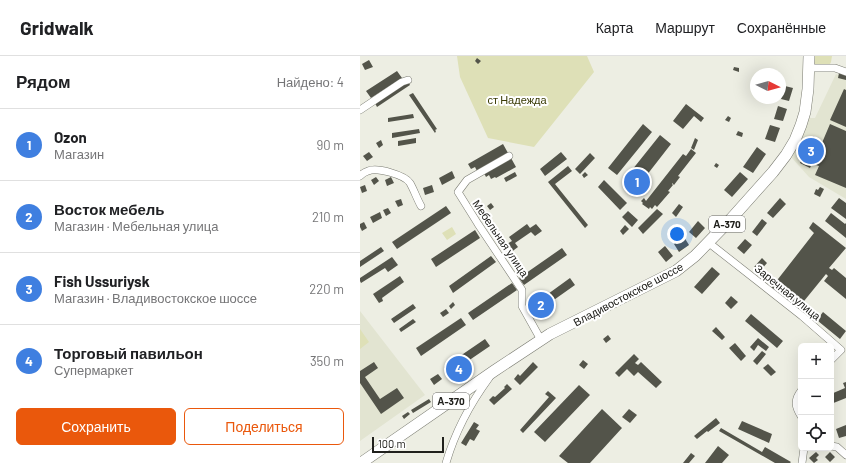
<!DOCTYPE html>
<html lang="ru">
<meta charset="utf-8">
<style>
:root{--surface:#fff;--page:#f6f6f6;--text:#202124;--muted:#757577;--line:#e0e0e0;--accent:#ea580c}
body{margin:0;font-family:Barlow,sans-serif;background:var(--page);color:var(--text)}
.controls{position:absolute;right:12px;bottom:12px;display:grid;overflow:hidden;border-radius:6px;box-shadow:0 4px 16px #0002}
.controls button{width:36px;height:36px;display:grid;place-items:center;padding:0;border:0;border-bottom:1px solid var(--line);background:var(--surface);color:var(--text);font:20px sans-serif}
.compass{position:absolute;left:390px;top:12px;width:36px;height:36px;border-radius:50%;background:var(--surface);box-shadow:0 4px 16px #0002;rotate:96deg}
.scale{position:absolute;left:12px;bottom:10px;width:72px;box-sizing:border-box;padding-left:4px;border:2px solid #20201c;border-top:0;font-size:11px;line-height:14px;white-space:nowrap;color:#20201c;-webkit-text-stroke:3px #fff;paint-order:stroke}
.you{position:absolute;left:317px;top:178px;width:14px;height:14px;margin:-10px;border:3px solid #fff;border-radius:50%;background:#1a73e8;box-shadow:0 0 0 6px #1a73e833}
.badge{display:grid;place-items:center;width:26px;height:26px;border-radius:50%;background:var(--accent);color:#fff;font-size:13px;font-weight:700}
.pin{position:absolute;translate:-50% -50%;border:2px solid #fff;box-shadow:0 1px 4px #0006}
.list{margin:0;padding:0;list-style:none}
h2{display:flex;justify-content:space-between;align-items:center;height:52px;margin:0;padding:0 16px;font-size:17px}
h2 small{font-size:13px;font-weight:400;color:var(--muted)}
.list li{display:grid;grid-template-columns:26px 1fr auto;gap:12px;align-items:center;box-sizing:border-box;height:72px;padding:0 16px;border-top:1px solid var(--line)}
.list b{display:block;font-size:15px;white-space:nowrap}
.list p{margin:0;font-size:13px;white-space:nowrap;color:var(--muted)}
.list em{font-size:13px;font-style:normal;color:var(--muted)}
.actions{display:flex;gap:8px;padding:12px 16px}
.actions a{flex:1;padding:9px 0;border:1px solid var(--accent);border-radius:6px;text-align:center;font-size:14px;color:var(--accent)}
.actions .main{background:var(--accent);color:#fff}
.icon{flex:none;width:22px;height:22px;fill:none;stroke:currentColor;stroke-width:2;stroke-linecap:round;stroke-linejoin:round}
.map{position:relative;flex:none;width:486px;height:407px;overflow:hidden}
header{display:flex;align-items:center;gap:24px;box-sizing:border-box;height:56px;padding:0 20px;background:var(--surface);border-bottom:1px solid var(--line)}
header strong{font-size:19px}
nav{display:flex;gap:22px;margin-inline-start:auto;font-size:14px}
main{display:flex}
aside{flex:1;background:var(--surface)}
.map>svg:first-child{display:block}
</style>
<header>
<strong>Gridwalk</strong>
<nav><a>Карта</a><a>Маршрут</a><a>Сохранённые</a></nav>
</header>
<main>
<aside>
<h2>Рядом<small>Найдено: 4</small></h2>
<ul class="list">
<li><span class="badge" style="background:#3f7fe0">1</span><div><b>Ozon</b><p>Магазин</p></div><em>90 m</em></li>
<li><span class="badge" style="background:#3f7fe0">2</span><div><b>Восток мебель</b><p>Магазин · Мебельная улица</p></div><em>210 m</em></li>
<li><span class="badge" style="background:#3f7fe0">3</span><div><b>Fish Ussuriysk</b><p>Магазин · Владивостокское шоссе</p></div><em>220 m</em></li>
<li><span class="badge" style="background:#3f7fe0">4</span><div><b>Торговый павильон</b><p>Супермаркет</p></div><em>350 m</em></li>
</ul>
<div class="actions"><a class="main">Сохранить</a><a>Поделиться</a></div>
</aside>
<div class="map">
<svg width="486" height="407" viewBox="0 0 486 407">
<rect width="100%" height="100%" fill="#edeee3"/>
<path fill="#e2e4d1" d="M476,18L486,22V143L449,121L431,101L447,62H455Z
M0,255L65,339L0,385Z"/>
<path fill="#dee0b7" d="M97,0H227L234,16L174,91L128,82L100,21Z
M453,0H472L471,6L469,10H453Z
M92,171L96,178L87,184L82,177Z
M0,273L9,286L0,293Z"/>
<path fill="#53544a" d="M117,2L121,5L118,8L115,5Z
M9,4L13,11L5,14L2,8Z
M374,11L379,12V16L373,14Z
M37,15L42,22L11,42L6,35Z
M479,17L486,19V24L478,22Z
M48,25L50,29L17,51L15,47Z
M425,30L433,32L429,45L421,43Z
M484,33L486,34V71L470,64Z
M53,37L77,73L75,74L76,75L75,77L49,39Z
M326,48L344,62L341,66L334,60L323,73L313,65Z
M418,50L427,53L423,65L414,63Z
M53,58L54,62L28,66V62Z
M368,60L371,62L369,66L365,64Z
M283,68L292,76L257,119L248,112Z
M470,68L486,75V132L455,119L459,110L453,108Z
M410,69L420,72L415,86L405,83Z
M59,73L60,77L32,82V77Z
M378,75L383,77L382,81L376,79Z
M300,79L311,88L276,133L264,124Z
M453,80L462,85L450,112L440,107Z
M56,82V87L38,90V85Z
M335,82L338,84L334,94L331,92Z
M21,84L23,89L19,92L16,87Z
M143,88L148,97L117,115L115,111L111,113L108,108Z
M397,91L406,98L393,117L383,111Z
M331,93L336,97L318,120L320,121L314,129L312,127V128L313,129L308,135L310,136L297,151L295,149L292,153L290,151L289,153L282,148L283,147L281,145L284,142L286,145L323,98L326,100Z
M9,96L13,101L7,105L3,100Z
M201,96L207,103L185,120L180,113Z
M230,97L235,102L220,118L215,113Z
M151,102L156,111L136,122L135,121L131,123L129,119L126,121L124,117Z
M356,107L359,109L357,112L354,110Z
M208,110L212,115L195,128L228,169L225,172L188,126Z
M92,115L95,122L82,129L79,122Z
M155,116L157,120L146,126L144,122Z
M225,116L228,119L224,122L222,119Z
M380,116L388,123L372,141L364,134Z
M16,121L19,125L14,129L11,124Z
M31,121L34,127L27,130L25,124Z
M244,124L267,147L260,154L238,131Z
M5,129L7,135L2,137L0,131Z
M72,129L74,136L65,139L63,132Z
M460,131L464,133L460,141L454,138L456,133L458,134Z
M420,142L426,148L413,162L407,157Z
M479,142L486,147V163L471,152Z
M41,143L43,149L38,151L35,145Z
M131,147L134,151L130,154L127,150Z
M319,148L323,151L316,161L312,157Z
M86,150L91,157L37,193L32,186Z
M28,152L31,157L26,160L23,154Z
M297,153L303,158L283,178L278,172Z
M268,155L278,164L272,171L262,161Z
M20,156L22,162L13,167L10,161Z
M471,157L485,168L486,167V182L465,165Z
M402,163L407,167L397,180L392,176Z
M338,165L345,172L336,182L329,176Z
M4,166L7,172L2,175L0,171V168Z
M453,166L486,192L469,212L472,214L474,212L486,222V243L464,225L468,220L466,218L440,250L444,253L441,256L411,232L454,177L449,172Z
M167,168L170,172L176,168L182,175L175,180L171,176L155,187L158,191L150,197L145,189L152,185L149,181Z
M265,169L269,173L263,179L260,175Z
M115,174L120,182L76,211L71,203Z
M324,181L329,189L319,196L314,188Z
M385,183L392,189L384,198L377,192Z
M305,190L313,200L306,206L298,196Z
M21,191L24,195L0,211V205Z
M202,192L207,199L164,229L159,222Z
M131,200L136,206L93,237L89,230Z
M32,201L38,209L28,216L25,212L1,227L0,225V222Z
M402,202L407,207L399,216L394,211Z
M352,211L360,218L342,238L334,231Z
M40,220L44,226L22,242L23,245L19,247L13,238Z
M210,222L215,229L174,258L170,251Z
M152,227L157,234L113,264L108,257Z
M371,240L378,246L371,253L365,247Z
M93,246L95,249L91,253L89,250Z
M53,248L56,252L34,267L31,263Z
M86,253L89,257L83,261L80,257Z
M455,255L460,260L463,256L486,275L480,283L458,265V264L452,259Z
M391,258L423,285L417,292L385,265Z
M101,262L106,269L61,300L56,292Z
M53,263L56,266L41,276L39,273Z
M356,271L365,281L362,284L352,275Z
M248,279L251,283L246,287L243,283Z
M398,282L409,291L406,295L398,289L394,295L390,291Z
M125,283L130,290L89,318L84,311Z
M375,287L386,300L381,305L369,292Z
M402,295L406,298L397,309L393,305Z
M274,298L279,303L275,307L278,309L281,306L302,326L296,332L278,316L274,320L267,313L259,321L255,317Z
M223,304L228,308L224,313L219,309Z
M14,306L18,312L5,321L20,343L37,332L44,342L21,358L0,327V315Z
M173,306L178,311L160,329L154,323L158,318L160,320Z
M408,308L416,316L411,320L403,312Z
M78,318L82,323L74,329L70,323Z
M486,326V342L471,348V338L485,332L483,327Z
M147,328L152,333L134,349L129,344L133,340L135,341L145,332L144,331Z
M219,329L230,339L185,386L174,376Z
M188,335L196,342L163,377L160,374L189,341L185,338Z
M69,343L71,346L53,357L51,354Z
M242,353L262,372L230,407H208L199,400Z
M269,353L277,359L270,367L262,361Z
M48,356L50,358L44,363L42,360Z
M356,362L360,367L348,376L347,375L337,383L334,380Z
M382,365L412,378L409,387L378,373Z
M114,366L119,369L116,373L120,375L114,385L110,383L106,390L101,387Z
M486,369V380L479,382L476,373Z
M361,372L402,396L405,391L431,406L430,407H415L359,375Z
M358,390L369,399L362,407H345Z
M456,396L459,399L456,402L458,404L454,407L449,402Z
M470,396L475,401L470,406L465,401Z
M331,397L335,400L329,407H323Z"/>
<g fill="none" stroke-linecap="round" stroke-linejoin="round">
<g stroke="#797a70" stroke-width="8">
<path id="minor" d="M449,12H475L486,16
M0,54L42,26L48,24
M149,100L107,124L98,136L118,168L162,234V250L181,284
M0,120C2,118 5,116 8,115C17,111 45,119 50,127C54,134 57,143 61,150
M349,187L442,260L481,294L471,304
M441,335C434,344 435,351 441,360
M471,390L477,391L486,399
M86,407C95,376 110,348 129,322
M442,407L444,392"/>
</g>
<g stroke="#797a70" stroke-width="12">
<path id="highway" d="M1,407L134,315L190,278L316,215L335,200L371,163L413,116L426,99L435,84L441,69L445,56L448,33L449,0"/>
</g>
<use href="#minor" stroke="#fff" stroke-width="7"/>
<use href="#highway" stroke="#fff" stroke-width="11"/>
</g>
<g text-anchor="middle" dominant-baseline="central" stroke-width="4" stroke-linejoin="round" paint-order="stroke">
<g fill="#fff" stroke="#636360" stroke-width="1">
<rect x="349" y="160" width="36" height="16" rx="3"/>
<rect x="73" y="337" width="36" height="16" rx="3"/>
</g>
<g font-size="10" font-weight="bold" fill="#20201c">
<text x="367" y="168">А-370</text>
<text x="91" y="345">А-370</text>
</g>
<g font-size="11" fill="#3b3c06" stroke="#fff">
<text x="157" y="43">ст Надежда</text>
</g>
<g font-size="11" fill="#20201c" stroke="#fff">
<text transform="translate(141 182) rotate(56)">Мебельная улица</text>
<text transform="translate(428 236) rotate(39)">Заречная улица</text>
<text transform="translate(268 238) rotate(-28)">Владивостокское шоссе</text>
</g>
</g>
</svg>
<div class="controls">
<button>+</button>
<button>−</button>
<button><svg class="icon" aria-label="locate" viewBox="0 0 24 24"><circle cx="12" cy="12" r="6"/><path d="M12 2v4M12 18v4M2 12h4M18 12h4"/></svg></button>
</div>
<svg class="compass" viewBox="-18 -18 36 36"><path d="M0-13l5 13h-10z" fill="#e53935"/><path d="M0 13l5-13h-10z" fill="#757577"/></svg>
<div class="scale">100 m</div>
<div class="you"></div>
<div class="pin badge" style="left:277px;top:126px;background:#3f7fe0">1</div>
<div class="pin badge" style="left:181px;top:249px;background:#3f7fe0">2</div>
<div class="pin badge" style="left:451px;top:95px;background:#3f7fe0">3</div>
<div class="pin badge" style="left:99px;top:313px;background:#3f7fe0">4</div>
</div>
</main>
